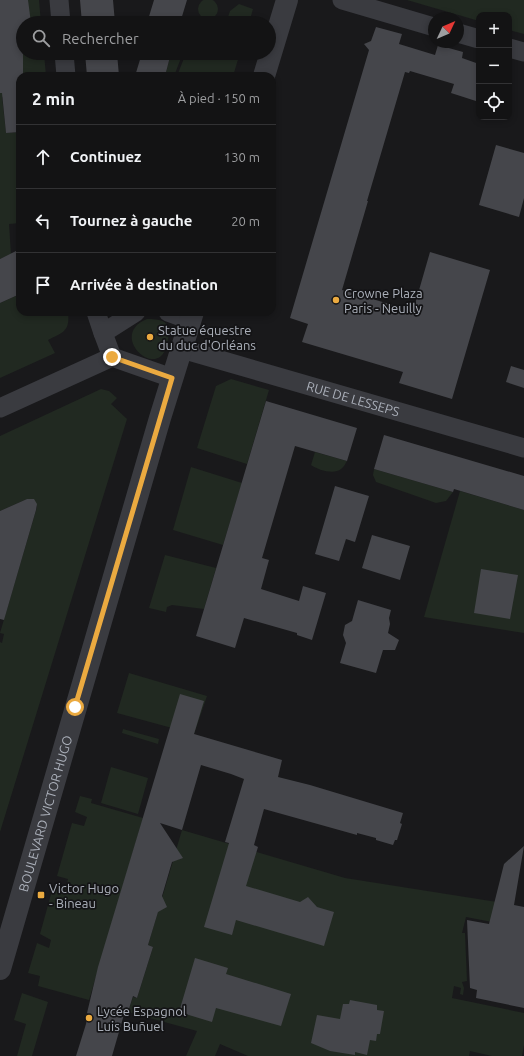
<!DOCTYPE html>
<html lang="fr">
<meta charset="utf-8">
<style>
:root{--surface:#131314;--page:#202022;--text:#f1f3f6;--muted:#9d9ea0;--line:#323234}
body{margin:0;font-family:Ubuntu,sans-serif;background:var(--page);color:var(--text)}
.controls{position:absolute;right:12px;top:12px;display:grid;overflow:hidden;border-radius:8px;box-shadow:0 2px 6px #0003}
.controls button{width:36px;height:36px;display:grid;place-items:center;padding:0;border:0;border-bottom:1px solid var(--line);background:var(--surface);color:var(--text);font:20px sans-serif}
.compass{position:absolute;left:428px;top:12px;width:36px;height:36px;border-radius:50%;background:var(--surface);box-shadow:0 2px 6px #0003;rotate:46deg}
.stop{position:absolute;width:12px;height:12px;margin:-9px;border:3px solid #ebaa40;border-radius:50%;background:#fff}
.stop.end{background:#ebaa40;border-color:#fff;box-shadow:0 1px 4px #0008}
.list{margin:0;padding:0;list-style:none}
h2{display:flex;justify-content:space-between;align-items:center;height:52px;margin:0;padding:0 16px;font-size:17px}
h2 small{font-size:13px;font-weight:400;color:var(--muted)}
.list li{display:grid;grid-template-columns:26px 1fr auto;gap:12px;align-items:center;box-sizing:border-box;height:64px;padding:0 16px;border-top:1px solid var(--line)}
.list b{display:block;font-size:15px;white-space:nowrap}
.list em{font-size:13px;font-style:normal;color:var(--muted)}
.icon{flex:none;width:22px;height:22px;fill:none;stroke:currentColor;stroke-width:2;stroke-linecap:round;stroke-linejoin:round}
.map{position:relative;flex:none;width:524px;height:1056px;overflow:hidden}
.search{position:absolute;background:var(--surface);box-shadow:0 2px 6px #0003;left:16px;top:16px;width:260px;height:44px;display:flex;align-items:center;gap:10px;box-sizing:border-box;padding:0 14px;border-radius:22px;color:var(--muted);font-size:15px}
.panel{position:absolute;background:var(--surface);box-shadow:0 2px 6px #0003;left:16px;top:72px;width:260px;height:244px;border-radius:12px}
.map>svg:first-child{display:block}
</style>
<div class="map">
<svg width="524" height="1056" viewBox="0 0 524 1056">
<rect width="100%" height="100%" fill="#19191b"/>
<path fill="#212921" d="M198 9a10 10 0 1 1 20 0a10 10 0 1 1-20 0Z
M0,0H39L41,23H23V53H44L46,76H20V95L2,97L6,133L20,132V223L9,224L11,254L0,259Z
M407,0H524V34L509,30V15H479V21Z
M239,4L253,9L249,23H226L230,11Z
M171,53H183L174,76H165Z
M186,53H240L233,76H177Z
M20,294V312H68C70,331 64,332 48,340L55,353L0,378V303Z
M147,319C161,319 173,321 168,339C167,344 166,352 161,356C146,370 112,333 147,319Z
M231,379L269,390L247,464L197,448L216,386Z
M101,389L109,391L117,398L111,404L127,419L0,832V642L2,643L4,634L0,633L37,507L34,500L27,499L0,511V436Z
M315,452L347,461C345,464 344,467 341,469C334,475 318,470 311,465Z
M191,467L242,483L223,545L173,530Z
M374,469L453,492L446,501L436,503L376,482L373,475Z
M460,491L524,510V633L424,617Z
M165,555L216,568L204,609L172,605L167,607L166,612L149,608Z
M129,673L207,696L194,734L117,713Z
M123,729L159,739L158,744L122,733Z
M111,767L148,778L138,814L101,803Z
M80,796L92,799L91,803L143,818L89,1000L38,986L40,976L28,973L37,943L49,948L51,940L40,934L53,887L65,891L68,879L57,876L72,823L84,826L87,817L75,812Z
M182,830L345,878L497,902L492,922L466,917L462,933H465L467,981L462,982L464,988L463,995L460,994L461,988L454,986L452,998L524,1013V1045L522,1056H492L470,1051L469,1056H248L220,1044L215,1056H186L197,1031L128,1012L133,997L137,998L153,947L148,945L173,861L179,859L176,850Z
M22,993L48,1002L32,1056H17L26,1024L14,1020Z"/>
<path fill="#45464b" d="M0,0H28L31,23H23V76H20V132L6,133L2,93H0Z
M80,0H113L115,23H82Z
M154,0H187L180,23H147Z
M376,27L402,34L399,44L435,55L438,45L463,52L462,58L479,64V102L451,93L454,84L410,71L409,73L405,72L367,201H368L342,290L413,311L430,252L490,270L452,399L399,383L403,372L302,342L308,324L290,318L369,50L364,44L371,41Z
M85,53H117L119,76H87Z
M142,53H171L165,76H135Z
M496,145L524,153V198L519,217L479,205Z
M20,249V294L0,303V259Z
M511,366L524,370V388L506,382Z
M266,401L357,428L347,461L295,446L262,558L269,560L261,589L299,601L303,586L326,593L312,640L297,635V633L244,618L235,648L196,636Z
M384,435L524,476V510L454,489L453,492L374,469Z
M335,486L369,496L355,542L346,539L339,561L315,554Z
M27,499H34L37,504L36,510L4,620L0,619V511Z
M372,535L410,546L400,580L362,568Z
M481,569L518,575L510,619L474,613Z
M358,600L391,610L389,618L390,624L388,633L399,640L395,650H383L376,673L340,663L346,643L343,635L345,625L352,621Z
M180,694L204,701L194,734L282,760L278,777L310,785L403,813L400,823L402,824L397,840H395L393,845L376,840V838L357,833V835L264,809L254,845L258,847L246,886L300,902L308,897L317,907L334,912L324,946L236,920L232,935L204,927L229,843L225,842L244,779L231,774L201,765L182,830L160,823L183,858L172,862L162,896L167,907L158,912L148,945L153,947L137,998L133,996L128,1012L125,1011L112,1056H76L86,1024L88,1014L87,1013L98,967Z
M524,846L514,905L524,907V1008L476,998L477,990L470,988L467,920L489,924L504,864Z
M195,958L228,968L226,974L291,994L281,1026L216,1008L212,1022L179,1012Z
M350,1000L377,1005V1010L384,1011L380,1034H377L376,1041L370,1040L367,1055L355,1052V1055L330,1051L311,1043L317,1015L340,1019L343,1004H349Z"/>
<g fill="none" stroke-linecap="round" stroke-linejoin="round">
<g stroke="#3a3b40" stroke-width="19">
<path d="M59,0L61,23"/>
<path d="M342,0L434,27"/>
<path d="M458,33L479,39"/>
<path d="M509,48L524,52"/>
<path d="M64,53L66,76"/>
<path d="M96,312L103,333"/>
<path d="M168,312L190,320"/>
<path id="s1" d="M182,349L524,448"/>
<path d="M112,357L103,333L136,312"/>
<path d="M112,357L172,378"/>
<path d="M0,408L112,357"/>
</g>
<g stroke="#3a3b40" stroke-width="22">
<path d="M264,76L287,0"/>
<path id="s2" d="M0,969L160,418L193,312"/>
</g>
</g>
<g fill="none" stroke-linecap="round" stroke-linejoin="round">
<path stroke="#ebaa40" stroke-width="5" d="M75,707L172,378L112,357"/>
</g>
<g fill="#ebaa40" stroke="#141416" stroke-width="1.5">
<circle cx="336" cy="300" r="4"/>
<circle cx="150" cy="337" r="4"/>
<rect x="37" y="891" width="8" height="8" rx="2"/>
<circle cx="89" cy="1018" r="4"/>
</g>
<g text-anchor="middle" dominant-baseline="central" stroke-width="3.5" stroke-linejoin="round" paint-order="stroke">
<g font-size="13" fill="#abb0ba" stroke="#141416" text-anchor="start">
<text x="344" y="293">Crowne Plaza<tspan x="344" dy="15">Paris - Neuilly</tspan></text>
<text x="158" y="330">Statue équestre<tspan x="158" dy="15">du duc d'Orléans</tspan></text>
<text x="49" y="888">Victor Hugo<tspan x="49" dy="15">- Bineau</tspan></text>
<text x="97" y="1011">Lycée Espagnol<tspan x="97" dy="15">Luis Buñuel</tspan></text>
</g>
<g font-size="13" fill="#abb0ba" stroke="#141416">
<text stroke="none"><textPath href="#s1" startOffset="178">RUE DE LESSEPS</textPath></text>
<text stroke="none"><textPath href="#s2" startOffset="162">BOULEVARD VICTOR HUGO</textPath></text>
</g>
</g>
</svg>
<div class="controls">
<button>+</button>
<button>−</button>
<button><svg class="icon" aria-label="locate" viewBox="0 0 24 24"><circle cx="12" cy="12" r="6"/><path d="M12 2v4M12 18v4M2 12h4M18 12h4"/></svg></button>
</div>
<svg class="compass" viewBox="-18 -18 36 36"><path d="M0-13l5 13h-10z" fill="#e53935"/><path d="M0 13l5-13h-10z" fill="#9d9ea0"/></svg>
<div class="stop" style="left:75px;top:707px"></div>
<div class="stop end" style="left:112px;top:357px"></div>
<div class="search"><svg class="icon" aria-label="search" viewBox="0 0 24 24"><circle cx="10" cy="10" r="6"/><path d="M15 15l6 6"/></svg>Rechercher</div>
<section class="panel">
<h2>2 min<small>À pied · 150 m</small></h2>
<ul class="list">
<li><svg class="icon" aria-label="ahead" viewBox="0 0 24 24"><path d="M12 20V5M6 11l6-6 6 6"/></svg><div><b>Continuez</b></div><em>130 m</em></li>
<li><svg class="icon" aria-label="left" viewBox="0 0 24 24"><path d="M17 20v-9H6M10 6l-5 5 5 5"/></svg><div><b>Tournez à gauche</b></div><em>20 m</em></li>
<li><svg class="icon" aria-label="arrive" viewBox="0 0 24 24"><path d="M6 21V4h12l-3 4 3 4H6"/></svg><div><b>Arrivée à destination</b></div></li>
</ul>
</section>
</div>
